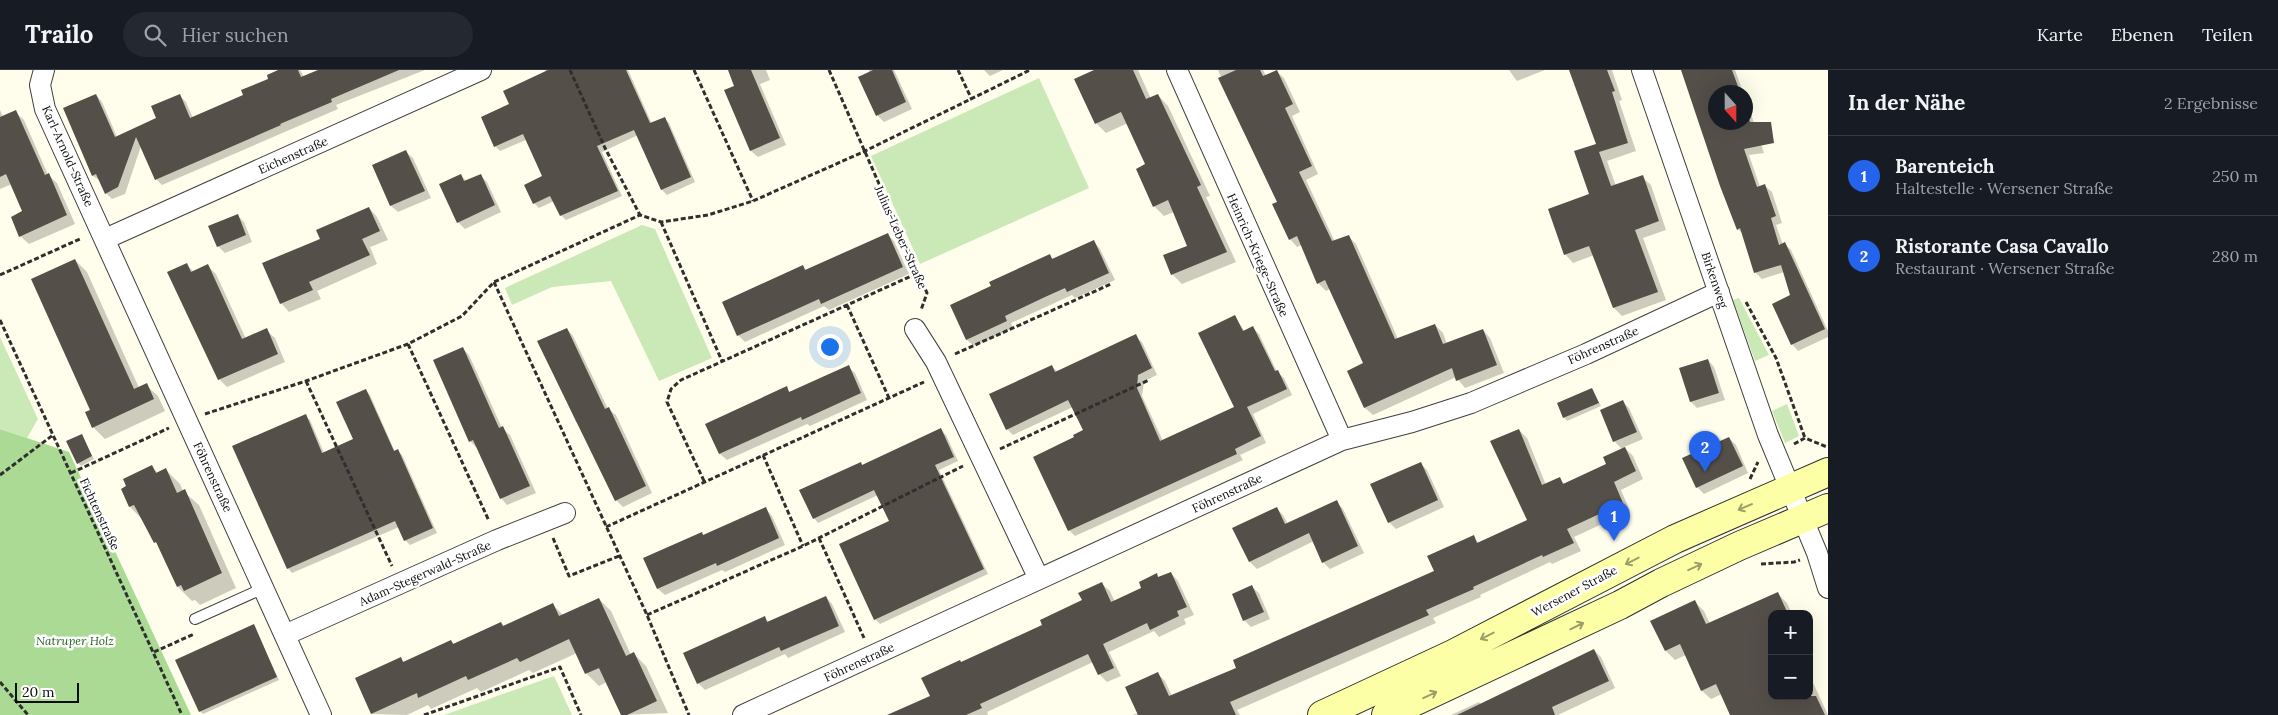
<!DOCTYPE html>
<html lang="de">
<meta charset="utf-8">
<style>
:root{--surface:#171b24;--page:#242831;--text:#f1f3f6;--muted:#9ea1a6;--line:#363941;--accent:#2563eb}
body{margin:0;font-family:Lora,serif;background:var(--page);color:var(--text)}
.controls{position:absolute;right:15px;bottom:15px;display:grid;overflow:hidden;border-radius:10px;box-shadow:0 5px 20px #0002}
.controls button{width:45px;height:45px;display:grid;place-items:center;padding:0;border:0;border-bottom:1px solid var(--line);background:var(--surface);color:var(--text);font:25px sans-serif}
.compass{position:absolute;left:1708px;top:15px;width:45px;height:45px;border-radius:50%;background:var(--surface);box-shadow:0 5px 20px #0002;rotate:159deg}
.scale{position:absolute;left:15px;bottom:12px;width:64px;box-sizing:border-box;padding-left:5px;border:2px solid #0d0d0d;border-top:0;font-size:14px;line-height:18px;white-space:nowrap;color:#0d0d0d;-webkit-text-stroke:4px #fff;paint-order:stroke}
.you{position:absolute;left:829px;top:276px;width:18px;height:18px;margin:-12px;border:4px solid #fff;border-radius:50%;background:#1a73e8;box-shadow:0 0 0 8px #1a73e833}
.badge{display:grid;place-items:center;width:32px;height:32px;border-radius:50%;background:var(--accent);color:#fff;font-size:16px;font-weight:700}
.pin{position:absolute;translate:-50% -41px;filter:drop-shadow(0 1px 2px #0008)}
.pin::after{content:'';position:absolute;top:26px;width:18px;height:15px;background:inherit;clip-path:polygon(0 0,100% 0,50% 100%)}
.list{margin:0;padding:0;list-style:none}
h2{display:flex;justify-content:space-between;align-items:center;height:65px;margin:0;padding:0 20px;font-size:21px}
h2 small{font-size:16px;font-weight:400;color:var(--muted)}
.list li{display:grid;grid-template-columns:32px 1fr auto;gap:15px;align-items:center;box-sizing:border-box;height:80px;padding:0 20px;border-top:1px solid var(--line)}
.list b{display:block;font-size:19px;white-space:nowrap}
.list p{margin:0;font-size:16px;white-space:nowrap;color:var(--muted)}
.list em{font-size:16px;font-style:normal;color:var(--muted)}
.icon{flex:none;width:28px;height:28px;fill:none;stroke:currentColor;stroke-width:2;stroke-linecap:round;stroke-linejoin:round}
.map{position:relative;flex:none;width:1828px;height:645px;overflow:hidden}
header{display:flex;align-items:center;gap:30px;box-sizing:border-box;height:70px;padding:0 25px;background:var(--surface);border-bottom:1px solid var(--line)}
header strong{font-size:24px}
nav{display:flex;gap:28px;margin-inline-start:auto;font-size:18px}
.search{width:350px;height:45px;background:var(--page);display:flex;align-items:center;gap:12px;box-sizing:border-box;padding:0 18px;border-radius:28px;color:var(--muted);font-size:19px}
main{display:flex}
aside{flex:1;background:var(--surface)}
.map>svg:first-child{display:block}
</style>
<header>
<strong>Trailo</strong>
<div class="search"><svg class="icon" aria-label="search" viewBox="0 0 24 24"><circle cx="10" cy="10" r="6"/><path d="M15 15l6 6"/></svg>Hier suchen</div>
<nav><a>Karte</a><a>Ebenen</a><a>Teilen</a></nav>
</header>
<main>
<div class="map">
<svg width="1828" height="645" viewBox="0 0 1828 645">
<rect width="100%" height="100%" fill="#fffeec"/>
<path fill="#cae9b6" d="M1039,8L1089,118L920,194L871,86Z
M642,155L655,159L712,288L659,311L611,211L552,217L512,235L505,218Z
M1739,228L1769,285L1755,291L1733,230Z
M0,267L38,349L27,368L0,359Z
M1787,334L1799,366L1785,373L1772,341Z
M1732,453L1734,458L1651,498L1461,598L1457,593Z
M554,606L572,645H444Z"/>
<path fill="#abda95" d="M0,359L69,382L191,645H0Z"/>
<path fill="#0003" d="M282,0H300L304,7L319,0H425L336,35L338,39L162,115L156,109L141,76L125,124L112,129L106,123L101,111L93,106L64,39L96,25L102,32L117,67L158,48L179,25L186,32L193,48L245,26Z
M545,0H628L652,54L664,48L669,53L695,112L667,125L662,120L638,65L602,82L622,126L566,150L561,145L554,131L539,138L534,133L544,107L526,70L500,81L495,76L510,35L546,2Z
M729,0H766L770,10L760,14L786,75L758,87L751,81L736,16Z
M869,0H894L912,39L884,52L877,45Z
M984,0H1003L990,6Z
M1097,0H1138L1151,29L1158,25L1168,36L1210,126L1206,127L1236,192L1182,214L1172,204L1189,176L1174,142L1164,146L1154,136L1147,95L1128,53L1106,63L1096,53Z
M1218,0H1263L1266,6L1276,1L1284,8L1300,42L1292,46L1318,104L1306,110L1335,172L1348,166L1356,174L1398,269L1435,255L1443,263L1447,274L1483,260L1490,268L1504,303L1465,318L1456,307L1373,345L1365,338L1348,301L1365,294L1330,219L1326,221L1318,213L1302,175L1297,177L1290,169L1278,132Z
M1509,0H1545L1517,11Z
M1571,0H1612L1622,30L1619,31L1636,81L1607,91L1616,116L1642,107L1651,115L1666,160L1643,168L1666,230L1622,246L1614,238L1594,185L1573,193L1565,184L1590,125L1598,75Z
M1683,0H1735L1743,22H1716V52H1746V29L1764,83L1749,85L1760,117L1765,116L1772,122L1782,153L1776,155L1783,175L1785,174L1791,180L1828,261V267L1798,281L1792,274L1791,226L1784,202L1762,209L1755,202L1743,164L1738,159Z
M0,40L3,47L15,42L24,50L48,105L57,113L75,154L29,174L20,166L24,142L12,114L0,119Z
M406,82L413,88L431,128L398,142L391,136L374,96Z
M461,105L466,111L480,105L487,112L501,142L465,159L458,152Z
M369,138L377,147L388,170L370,177L377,194L317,221L321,229L289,242L281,233L322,169Z
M237,145L244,152L252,172L225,183L218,176Z
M887,164L894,171L909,204L829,240L824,236L745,272L738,265L803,196L807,201Z
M1094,172L1100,179L1115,210L1075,228L1072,225L1011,253L1013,258L974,276L967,270L952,236L1049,185L1054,190Z
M75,190L87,202L139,318L146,315L158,326L165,341L105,369L93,357Z
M187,195L194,202L207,195L216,204L246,269L266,260L275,268L285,292L227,317L219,309Z
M1235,247L1245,262L1253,258L1259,264L1277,302L1284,308L1292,325L1253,344L1266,373L1240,385L1243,390L1075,466L1069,460L1076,368L1084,361L1073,337L1013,365L1007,359L1051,296L1058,302L1135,266L1142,272L1157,305L1144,311L1142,326L1163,371L1235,338Z
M567,259L573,266L608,339L616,345L652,423L623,437L616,430L583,358L576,352L539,272Z
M462,278L469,285L502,358L510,365L536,423L507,435L501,428L477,378L470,371Z
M1708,290L1714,297L1725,330L1697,338L1691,332Z
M848,297L855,303L867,330L810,356L807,354L727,390L720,384L707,354L786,318L791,323Z
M1592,319L1601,336L1567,351L1564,347Z
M365,320L370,325L395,382L398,381L402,385L437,463L410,475L405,470L399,457L292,503L288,498L305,346L310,350L324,383L354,370Z
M1623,332L1629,338L1643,369L1624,377L1633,386L1643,409L1621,420L1630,441L1574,467L1581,481L1552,494L1550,492L1480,525L1481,527L1433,548L1436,553L1237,640L1240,645H1132L1138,643L1157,603L1165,611L1172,626L1238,598L1435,501L1473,467L1480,474L1528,451L1519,360L1527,368L1546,415L1559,409L1565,414L1608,394L1622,379L1614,371Z
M941,360L946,365L958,391L939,400L988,504L880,554L875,549L890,451L878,425L818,453L814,448L861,394L863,396Z
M82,366L94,389L81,396L78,393Z
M1729,368L1736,375L1748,403L1704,424L1697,417Z
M1420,393L1427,400L1444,437L1396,459L1389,452Z
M152,397L158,403L165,399L180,414L183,421L199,435L236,518L200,535L195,530L192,531L178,517L159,477L142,449L130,437L122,419Z
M1337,432L1343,439L1364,483L1330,499L1323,492L1314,471L1257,499L1250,492L1234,459L1276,438L1283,445L1288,454Z
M766,439L772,446L785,475L725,502L722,500L665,525L658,519L645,488L701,463L704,466Z
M1171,503L1178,511L1194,545L1184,549L1186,554L1159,567L1154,561L1109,582L1121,606L1107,612L1099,604L1093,592L987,642L988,645H890L931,627L962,593L1044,556L1084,531L1102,514L1110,521L1115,532L1143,518L1156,505L1160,508Z
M1252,517L1259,523L1270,549L1251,557L1244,550Z
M1778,524L1787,533L1792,544H1772V626H1809V604L1828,645H1731L1722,624L1711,629L1702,621L1686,585L1675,590L1666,581L1652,551L1695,532L1704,541L1710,554Z
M826,527L832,534L845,562L788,588L785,584L705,620L698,613L685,584L765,548L769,552Z
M599,529L611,541L631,585L634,584L646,596L668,643L623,645L607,612L599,616L587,604L577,583L533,603L529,600L481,622L477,618L431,639L428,635L407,645L372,644L401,589L405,593L451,571L455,575L504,557L553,535L563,545Z
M254,556L279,610L203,644L200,641Z
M1594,580L1601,587L1615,618L1558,645H1451L1479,632L1482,635Z"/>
<path fill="#554f49" d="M278,0H298L301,7L318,0H399L331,29L332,32L280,54L281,55L155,110L136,67L118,117L105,124L96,104L92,106L63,38L96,24L115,67L156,48L151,36L180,24L190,48L243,25L241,20L268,9L267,5Z
M548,0H626L650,53L665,47L691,107L661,120L634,60L597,76L618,121L560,146L550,126L533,134L524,115L542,106L523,64L494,77L481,47L509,34L503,21Z
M728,0H751L780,68L750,81L724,20L734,16Z
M873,0H892L906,32L876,46L858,7Z
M1094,0H1133L1146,29L1158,24L1201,115L1197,117L1227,182L1171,205L1163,185L1187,176L1168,130L1153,137L1136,99L1145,94L1121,42L1095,54L1074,9Z
M1236,0H1260L1263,6L1277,0L1293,34L1285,38L1312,96L1299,102L1332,171L1349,165L1395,269L1435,254L1443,274L1483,259L1497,295L1456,311L1452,298L1364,338L1347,301L1363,293L1325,210L1317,214L1297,166L1289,170L1272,134L1277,132L1218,8Z
M1569,0H1607L1615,21L1612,22L1628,73L1599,82L1611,116L1643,105L1659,151L1635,160L1658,222L1613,238L1589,176L1564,185L1548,139L1589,124L1574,81L1596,74Z
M1681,0H1732L1740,22H1716V52H1746V39L1750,52H1771L1774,73L1744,79L1757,117L1765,114L1776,146L1771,148L1779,175L1785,172L1825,259L1791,275L1772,234L1790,225L1781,195L1754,203L1740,158L1737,160L1720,116Z
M16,40L45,105L49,103L67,145L19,167L11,147L22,141L6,104L0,107V47Z
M406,80L425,121L390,136L372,95Z
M461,104L464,111L481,104L495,135L457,153L439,114Z
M369,137L380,161L362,169L370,185L309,212L313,220L280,234L262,193L320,169L316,160Z
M238,144L246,165L217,177L208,156Z
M888,163L903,197L821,234L819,229L737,266L722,232L803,195L805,200Z
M1094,170L1109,203L1067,222L1065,218L1045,227L1005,246L1007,251L966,270L950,235L991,216L989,212L1050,184L1052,189Z
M75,189L134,319L147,313L154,329L92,358L85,342L90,340L31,209Z
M187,193L191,202L208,194L242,269L267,258L278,284L218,310L167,202Z
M1235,245L1243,261L1253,256L1275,301L1278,300L1287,319L1247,337L1261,366L1235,379L1237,384L1068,461L1033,387L1074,367L1073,365L1083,360L1068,330L1006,360L989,324L1052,295L1055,302L1136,264L1152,298L1138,305L1137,318L1160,371L1234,337L1198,263Z
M567,258L605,339L609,337L646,416L615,431L537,271Z
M463,277L499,358L503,356L530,416L500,429L473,370L469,372L433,290Z
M1708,289L1719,323L1690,332L1679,298Z
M849,295L861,323L802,350L801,347L719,384L705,354L787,316L789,322Z
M1592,318L1599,333L1563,348L1557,333Z
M366,319L394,381L398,379L433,458L404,471L395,451L287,499L232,376L306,344L322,383L353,369L336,332Z
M1623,330L1637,362L1613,372L1600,340Z
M941,358L954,387L935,395L984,499L874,550L839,474L889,451L874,420L813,449L799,420L861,392L862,395Z
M1519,359L1542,415L1560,407L1563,414L1606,394L1603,387L1625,377L1636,401L1614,412L1623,433L1567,459L1574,473L1543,487L1542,485L1473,517L1474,519L1426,540L1429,545L1230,632L1236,645H1138L1125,617L1158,602L1169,626L1236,598L1233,590L1434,501L1427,486L1474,465L1477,473L1527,450L1490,371Z
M82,364L92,386L77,394L66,371Z
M1729,367L1743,396L1696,418L1682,388Z
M1421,392L1438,430L1388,453L1370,414Z
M152,395L156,403L166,398L177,423L185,419L222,503L184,521L181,515L177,517L156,472L154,473L134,435L129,437L121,419L126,416L123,409Z
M1337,430L1358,476L1322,493L1309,463L1249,492L1232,458L1277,437L1285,454Z
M766,437L779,468L717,496L716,493L657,519L643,488L702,462L703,465Z
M1171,502L1187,537L1177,541L1179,546L1150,560L1147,553L1103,574L1114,598L1098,605L1088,584L980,634L982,638L966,645H887L930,626L921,608L960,590L961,592L1042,555L1040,550L1082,530L1078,523L1102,512L1111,532L1141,518L1139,512L1157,503L1158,507Z
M1252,515L1264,542L1243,551L1232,524Z
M1778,522L1788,544H1772V626H1816L1825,645H1730L1716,614L1701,621L1680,574L1665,581L1650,551L1695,530L1706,554Z
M826,526L839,556L781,581L779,577L697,614L683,583L765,546L767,552Z
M599,528L626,586L634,582L657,631L627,645H621L599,598L585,604L569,569L520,592L517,588L468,610L466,606L418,628L417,623L371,644L355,608L401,587L403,592L451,570L453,574L501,552L503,556L553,533L559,546Z
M254,554L277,607L199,642L175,590Z
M1594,579L1609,611L1552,637L1555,645H1457Z"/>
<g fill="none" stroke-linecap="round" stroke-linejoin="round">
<g stroke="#404040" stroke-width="12">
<path id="service" d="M195,549L264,518"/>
</g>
<g stroke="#404040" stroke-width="22">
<path id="minor" d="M44,0L40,15L45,39L321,645
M1177,0L1342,370
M1642,0L1768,365L1817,483L1828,518
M105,169L481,0
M915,259L936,292L1039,509
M285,565L497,470L565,443
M743,645L1342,370L1412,352L1471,333L1586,284L1719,222"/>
</g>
<g stroke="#2f2f2f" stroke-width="30">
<path id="secondary" d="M1322,645L1453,584L1675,469L1828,402
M1386,645L1620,535L1661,513L1739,476L1828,438"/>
</g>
<path stroke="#2f2f2f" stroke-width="3" stroke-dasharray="5 2.5" stroke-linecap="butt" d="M570,0L605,78L640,145
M694,0L753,131
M829,0L927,223L921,240
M958,0L972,30
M661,152L722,291
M0,205L82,168
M494,212L647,545L689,645
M1746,232L1776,288L1805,368
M847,235L889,328
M0,250L182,645
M408,274L489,451
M955,284L1111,214
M306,311L392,496
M205,344L306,311L408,274L462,246L494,212L640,145L661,152L708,145L753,131L863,82L1030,0
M1794,374L1805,368L1827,377
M1000,379L1149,310
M763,385L803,476
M71,403L169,358
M0,405L53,365
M1750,409L1758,392
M704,411L667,332L671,319L681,310L918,203
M606,457L924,312
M553,468L569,506L619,486
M819,468L864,568
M1761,494L1794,492L1800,490
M647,545L803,476L963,396
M154,582L194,564
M0,612L28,645
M424,645L560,597L581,645"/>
<use href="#service" stroke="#fff" stroke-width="10"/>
<use href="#minor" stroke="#fff" stroke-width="20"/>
<use href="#secondary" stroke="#fdffa7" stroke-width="28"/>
</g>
<defs><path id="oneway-shaft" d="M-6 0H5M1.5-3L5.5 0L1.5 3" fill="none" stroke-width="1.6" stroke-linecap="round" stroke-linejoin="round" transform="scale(1.25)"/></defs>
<g stroke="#9d9e69">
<use href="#oneway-shaft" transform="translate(1745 437) rotate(157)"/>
<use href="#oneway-shaft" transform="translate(1632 491) rotate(153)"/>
<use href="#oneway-shaft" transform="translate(1695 497) rotate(-25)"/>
<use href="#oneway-shaft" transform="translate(1577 556) rotate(-26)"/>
<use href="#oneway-shaft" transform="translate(1487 566) rotate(153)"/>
<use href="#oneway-shaft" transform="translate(1430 625) rotate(-25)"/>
</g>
<g text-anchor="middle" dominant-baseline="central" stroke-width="5" stroke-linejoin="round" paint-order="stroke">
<g font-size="12" fill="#0d0d0d" stroke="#fff">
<text transform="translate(293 85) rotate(-24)">Eichenstraße</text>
<text transform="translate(68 86) rotate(66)">Karl-Arnold-Straße</text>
<text transform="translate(901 167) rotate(66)">Julius-Leber-Straße</text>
<text transform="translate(1258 185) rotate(66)">Heinrich-Kriege-Straße</text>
<text transform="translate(1715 210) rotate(71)">Birkenweg</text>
<text transform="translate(1603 275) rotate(-24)">Föhrenstraße</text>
<text transform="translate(213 407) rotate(65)">Föhrenstraße</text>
<text transform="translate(1227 423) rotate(-25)">Föhrenstraße</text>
<text transform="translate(100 444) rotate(65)">Fichtenstraße</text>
<text transform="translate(425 503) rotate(-24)">Adam-Stegerwald-Straße</text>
<text transform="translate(1574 521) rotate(-28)">Wersener Straße</text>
<text transform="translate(859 592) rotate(-25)">Föhrenstraße</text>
</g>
<g font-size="12" font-style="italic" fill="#22641d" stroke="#fff">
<text x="75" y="570">Natruper Holz</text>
</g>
</g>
</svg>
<div class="controls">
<button>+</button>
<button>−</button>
</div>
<svg class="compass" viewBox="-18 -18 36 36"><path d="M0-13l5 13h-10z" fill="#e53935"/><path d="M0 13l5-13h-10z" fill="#9ea1a6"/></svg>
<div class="scale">20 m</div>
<div class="you"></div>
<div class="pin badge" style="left:1614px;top:471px">1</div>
<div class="pin badge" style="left:1705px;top:402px">2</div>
</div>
<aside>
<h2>In der Nähe<small>2 Ergebnisse</small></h2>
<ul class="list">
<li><span class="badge">1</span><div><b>Barenteich</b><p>Haltestelle · Wersener Straße</p></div><em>250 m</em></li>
<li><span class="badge">2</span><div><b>Ristorante Casa Cavallo</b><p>Restaurant · Wersener Straße</p></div><em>280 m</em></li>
</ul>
</aside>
</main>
